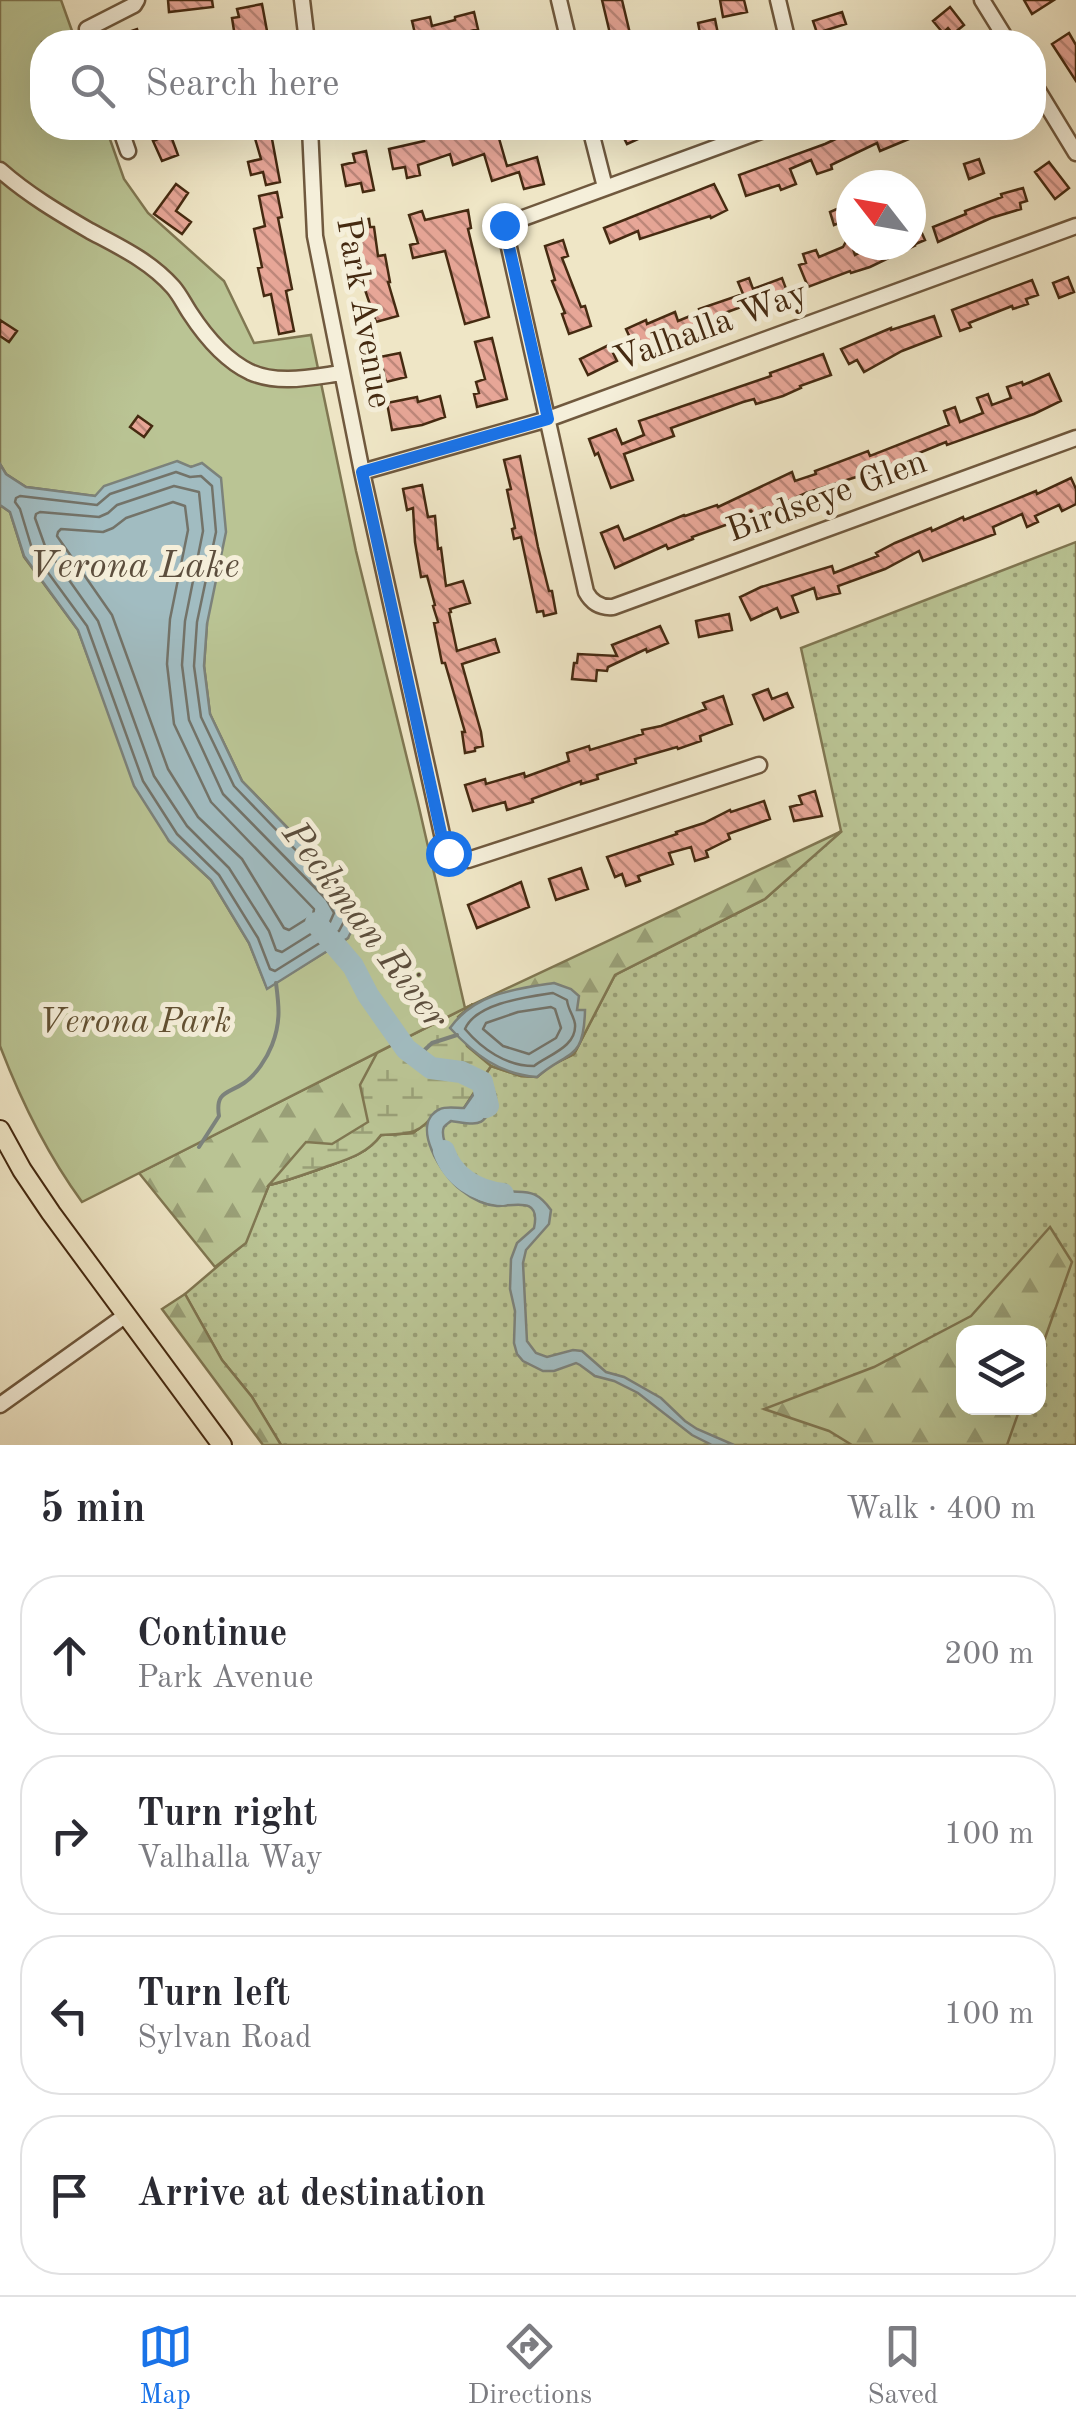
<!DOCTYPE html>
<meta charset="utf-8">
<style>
:root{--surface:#fff;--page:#f7f7f7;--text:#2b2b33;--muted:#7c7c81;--line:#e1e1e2;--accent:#1a73e8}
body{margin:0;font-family:"Old Standard TT",serif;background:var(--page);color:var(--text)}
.controls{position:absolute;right:30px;bottom:30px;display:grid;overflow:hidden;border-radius:20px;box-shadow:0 10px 40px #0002}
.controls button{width:90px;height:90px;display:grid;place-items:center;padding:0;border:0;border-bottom:2px solid var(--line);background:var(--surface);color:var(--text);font:50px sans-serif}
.compass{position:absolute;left:836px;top:170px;width:90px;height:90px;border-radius:50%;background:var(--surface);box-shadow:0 10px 40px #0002;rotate:301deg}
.stop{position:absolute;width:30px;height:30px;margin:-22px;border:8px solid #1a73e8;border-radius:50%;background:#fff}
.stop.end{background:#1a73e8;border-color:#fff;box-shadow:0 2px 10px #0008}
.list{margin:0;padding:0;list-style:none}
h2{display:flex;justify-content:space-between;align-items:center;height:130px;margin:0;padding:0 40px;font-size:42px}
h2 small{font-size:32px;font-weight:400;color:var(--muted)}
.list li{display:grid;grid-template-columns:65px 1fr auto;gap:30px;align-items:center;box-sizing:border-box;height:160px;margin:0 20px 20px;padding:0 20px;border:2px solid var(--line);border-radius:40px}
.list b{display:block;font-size:38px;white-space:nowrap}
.list p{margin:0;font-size:32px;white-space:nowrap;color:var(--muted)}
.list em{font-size:32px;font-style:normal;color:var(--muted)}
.icon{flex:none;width:55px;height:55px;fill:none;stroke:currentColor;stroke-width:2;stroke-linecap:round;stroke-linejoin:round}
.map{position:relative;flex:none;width:1076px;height:1445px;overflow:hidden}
.search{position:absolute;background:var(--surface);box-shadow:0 10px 40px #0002;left:30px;right:30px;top:30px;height:110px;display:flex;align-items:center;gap:25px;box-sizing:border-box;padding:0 35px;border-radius:40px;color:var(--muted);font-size:38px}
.sheet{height:850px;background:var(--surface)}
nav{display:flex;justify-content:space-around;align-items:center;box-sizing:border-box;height:140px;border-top:2px solid var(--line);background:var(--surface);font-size:28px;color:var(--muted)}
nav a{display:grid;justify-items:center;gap:5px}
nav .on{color:var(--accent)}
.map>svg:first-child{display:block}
</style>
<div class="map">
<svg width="1076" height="1445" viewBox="0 0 1076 1445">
<defs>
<pattern id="grass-dots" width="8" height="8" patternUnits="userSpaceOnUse" patternTransform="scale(2.5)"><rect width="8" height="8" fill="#bac494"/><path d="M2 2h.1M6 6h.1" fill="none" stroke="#999f77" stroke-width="1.8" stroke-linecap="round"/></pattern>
<pattern id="forest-firs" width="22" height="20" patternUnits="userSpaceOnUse" patternTransform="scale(2.5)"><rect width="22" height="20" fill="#bac494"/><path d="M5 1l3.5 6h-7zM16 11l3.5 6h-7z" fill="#999f77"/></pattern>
<pattern id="wetland-marsh" width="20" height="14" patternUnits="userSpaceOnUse" patternTransform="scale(2.5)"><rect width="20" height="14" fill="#bac494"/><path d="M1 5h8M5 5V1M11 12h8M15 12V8" fill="none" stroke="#999f77"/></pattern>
<pattern id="building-back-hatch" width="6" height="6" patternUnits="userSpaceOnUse" patternTransform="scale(2.5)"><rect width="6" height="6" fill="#e7a697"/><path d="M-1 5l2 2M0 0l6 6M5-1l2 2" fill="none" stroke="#bd877a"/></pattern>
</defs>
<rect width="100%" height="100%" fill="#efe6c6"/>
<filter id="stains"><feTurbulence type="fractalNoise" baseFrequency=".002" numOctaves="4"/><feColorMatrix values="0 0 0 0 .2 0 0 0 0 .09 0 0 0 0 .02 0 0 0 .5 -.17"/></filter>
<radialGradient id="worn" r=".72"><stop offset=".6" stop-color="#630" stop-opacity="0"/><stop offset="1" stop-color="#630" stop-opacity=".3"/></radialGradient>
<path fill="url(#grass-dots)" stroke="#807752" stroke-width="2.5" fill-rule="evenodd" d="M1076,542V1445H281L252,1397L222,1360L185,1294L245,1243L269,1185C286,1181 300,1176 317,1170C340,1161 365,1157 381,1135L413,1133L491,1066L521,1076L537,1077L550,1066L574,1054L615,975L765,899L841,831L801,648ZM964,1332H1038V1408H964Z"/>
<path fill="url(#forest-firs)" stroke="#807752" stroke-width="2.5" d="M842,831L765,899L615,975L574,1054L550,1066L537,1077L521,1076L491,1066L464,1108L430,1120L413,1133L381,1135C365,1157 340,1161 317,1170C300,1176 286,1181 269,1185L246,1243L215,1267L139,1173L465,1008Z
M1050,1227L1072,1262L1039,1355L1038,1332H964V1408H1020L1007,1445H852L829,1431L764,1409L874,1367L971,1316Z
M185,1294L222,1360L252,1397L281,1445H263L162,1309Z"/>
<path fill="url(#wetland-marsh)" stroke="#807752" stroke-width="2.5" d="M473,1004L458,1017L467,1046L491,1066L464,1108L436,1112C419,1135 409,1134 381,1135C365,1157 340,1161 317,1170C300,1176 286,1181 269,1185L306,1142L332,1144L368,1122L360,1085L377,1053Z"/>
<path fill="#bac494" stroke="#807752" stroke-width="2.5" d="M0,0H61L76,42H42V128H106L124,179L148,213L224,281L254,343L311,335L356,551L418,803L465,1008L82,1202C47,1154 21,1101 0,1046V505L10,512L24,557L78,630L106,706L169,841L211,880L249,943L267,988L348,938L344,886L242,781L210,714L204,666L207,624L191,467L95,496L26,487L6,474L0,464Z"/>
<path fill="#a1bcc1" stroke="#7c827b" stroke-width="2.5" d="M177,461L191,467L202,463L221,478L226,532L207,624L204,666L210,714L242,781L344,886L361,912L348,938L267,989L249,943L211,880L169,841L134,786L78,630L24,556L10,512L0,505V464L6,474L26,487L95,496L104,486Z
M554,983L571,989L579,996L577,1010H585C584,1061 569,1050 537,1077C499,1074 475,1055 450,1028C475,993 515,989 554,983Z
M485,1078L492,1085L496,1098C483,1128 481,1125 451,1121C449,1123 446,1124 444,1127C438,1139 459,1173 466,1183C476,1186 488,1188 499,1190C524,1195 533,1185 551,1210L549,1224L526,1250L523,1263L527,1341L536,1353L547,1357L573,1350L582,1351L606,1372L624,1377L661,1398L685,1421L697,1429L734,1445H712L692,1435L638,1393L614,1381L595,1376L580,1365L576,1363L554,1371H543L523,1361L517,1354L514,1343L515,1311L510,1289L511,1259L517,1243L534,1228C541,1196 515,1206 497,1206C484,1205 471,1198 461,1190C443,1177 408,1124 440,1109C446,1106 457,1108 464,1108Z"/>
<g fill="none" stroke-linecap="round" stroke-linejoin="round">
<path stroke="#737369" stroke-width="2.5" d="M176,472L190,477L201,476L212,486L216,532L197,622L194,666L201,717L234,786L336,892L349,912L339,931L275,971L270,969L258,938L219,875L177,834L143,781L87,626L33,552L20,509L15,502L16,498L20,496L97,505L110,494Z
M174,486L199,492L203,531L185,621L182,665L189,720L223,794L326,899L334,913L330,922L282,952L276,950L269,931L229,868L187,826L154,776L98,621L45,546L35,518L36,514L40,512L99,517L108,513L117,505Z
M173,502L185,506L188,530L170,619L167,664L174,724L211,802L314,909L313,915L289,930L284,928L242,859L198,817L168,769L112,615L57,536L58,532L61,529L103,532L113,528L126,518Z
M553,993L567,1000C568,1010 574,1016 575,1024C577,1047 548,1055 534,1066C506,1066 482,1049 465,1029C476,1003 527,997 553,993Z
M551,1007L555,1009L561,1028L556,1038L529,1054L503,1046L483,1029L486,1023L518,1012Z"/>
<path stroke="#7c827b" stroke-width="4" d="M417,1057L432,1043L457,1035
M199,1147L219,1116C215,1091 228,1094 244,1083C256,1075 267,1058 272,1045C281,1022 279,1006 276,983"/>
<path stroke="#a1bcc1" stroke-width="22" d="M316,923L353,966L368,995L406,1049L431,1068L461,1072L482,1082L488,1106L486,1107
M444,1151C453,1177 476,1191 503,1194"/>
</g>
<path fill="url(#building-back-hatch)" stroke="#452a11" stroke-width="2.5" d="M168,0H212L213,7L169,12Z
M602,0H622L632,42H612Z
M720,0H744L747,12L723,17Z
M1024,0H1054L1032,14Z
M262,4L267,31L235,37L232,18L239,17L237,9Z
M950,7L964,25L953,34L948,28L943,33L933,21Z
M474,12L478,29L442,39L443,42H417L412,21L430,17L432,26L455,20V17Z
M842,12L846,24L817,33L813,21Z
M715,19L718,34L701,38L698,23Z
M137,29L141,42H102V41Z
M1069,33L1076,45V81L1052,44Z
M154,128H168L178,155L162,161L153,141L158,139Z
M252,128H280L283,136L272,139L280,182L266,185L263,172L251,175L248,162L261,159Z
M455,128H496L507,166L537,157L544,184L524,189L519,172L492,181L484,154L453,165L450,154L418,165L420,175L407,178L405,167L393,169L389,149L424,141L423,138Z
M619,128H641L645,136L627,144Z
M859,128L933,129L880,151L877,143L831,165L832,169L817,174L811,160L790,169L796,184L781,190L779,185L746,196L739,175L825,144Z
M366,151L374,190L363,192L361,183L346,186L342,165L355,162L353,154Z
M979,159L984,173L969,179L964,164Z
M1049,162L1069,188L1055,199L1035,172Z
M176,184L188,193L176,211L191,222L182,234L154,214Z
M714,184L727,210L711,218L710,216L640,239L638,231L610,243L604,228Z
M1023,188L1027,201L1020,203L1021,209L991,218L938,242L933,227L966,214L965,211L1002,197L1001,194Z
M277,192L282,217L278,218L292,289L286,291L294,331L279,334L271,294L264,296L258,268L262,267L254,229L265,226L259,196Z
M844,206L849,219L834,225L830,212Z
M468,210L471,228L468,229L489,317L465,324L445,251L413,258L410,245L418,243L409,215L422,211L425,220Z
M369,219L370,227H374L378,256L385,255L390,282H388L398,316L376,322L364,287L354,221Z
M920,229L925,240L913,245H916L870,267L851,273L850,271L808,287L799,265L806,263L803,254L816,250L819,257L843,247L849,236L855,255L875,245H911V233Z
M563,240L568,256L562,258L581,307L585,306L591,326L569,334L562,314L565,313L552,281L555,280L545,246Z
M1068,277L1074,292L1059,298L1053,283Z
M749,278L753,289L782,278L788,294L768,303V301L743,310L741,307L722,314L724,317L637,353L626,329L646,320L647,324L675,312L678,321L700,312L699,309L743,294L738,282Z
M1032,280L1038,295L1026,299L1028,304L1013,309L1012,306L969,323L971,327L960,331L952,310Z
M934,316L941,336L902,351L864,372L857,360L849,364L841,349L891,328V330Z
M0,320L17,331L9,342L0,336Z
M492,338L507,399L477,407L474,394L479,393L476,382L485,379L475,342Z
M609,345L617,361L588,375L580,359Z
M400,353L406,377L386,382L380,357Z
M823,354L831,375L800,386L801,388L783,396L756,404L754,399L743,402L671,428L674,436L624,454L633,480L611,488L598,453L595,455L589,439L616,429L622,444L644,435L639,421L771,376L770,373Z
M1049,374L1061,401L1034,414L947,445L946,442L875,471L806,493L766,511L765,508L735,523L734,522L692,537L693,539L668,549L666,545L615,568L601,533L618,526L624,540L684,515L685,516L717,505L718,507L792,472L795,481L816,474L815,471L868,451L870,456L949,425L944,411L955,407L960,422L983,413L977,398L988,394L992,405L1011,398L1007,387L1022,382L1023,385Z
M440,396L445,417L422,425L392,430L387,403L417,397L418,402Z
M138,416L152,426L144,437L130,427Z
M520,456L538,547L549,591H552L556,613L544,616L543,611L537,612L521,537L514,539L512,529L515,528L507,490L511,489L504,460Z
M1071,478L1076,489V504L1062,511L1059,505L1035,516L1038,522L1027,527L1022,514L993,527L995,534L923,561L919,551L885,569L838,586L840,593L817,599L814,588L792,596L798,612L781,618L777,608L751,620L740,597L761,587L832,566L834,573L878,556L876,553L895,543L931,528L932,531L963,517L964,520L1036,491L1037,494Z
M422,485L428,517L435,516L438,549L441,548L446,586L463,581L470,603L450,609L451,612L449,613L457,651L495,639L499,652L462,664L481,732L483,746L475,748V751L465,753L462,732H465L445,663H442L434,623L438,622L433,606L435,605L427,576L421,577L415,542L413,508L407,510L403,489Z
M729,614L732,630L699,637L696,621Z
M660,626L668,643L647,652L646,649L608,667L607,671L597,670L596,681L572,679L574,663H577L578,654L617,656L612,645Z
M768,689L772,699L787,693L793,707L764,720L753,695Z
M723,696L732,724L700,736L701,741L678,749L677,747L635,759L636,763L597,775L598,779L581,784V781L532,799L533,802L507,810L505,802L473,811L465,785L485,779L486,784L524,773L525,777L569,761L567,753L589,746L590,750L643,734L642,730L661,726L706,709L703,703Z
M815,791L822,816L794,821L790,807L802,804L799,796Z
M764,801L770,819L728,834L730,839L706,851L708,857L695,861L691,847L669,853L673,864L638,876L640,881L626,886L622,874L615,877L607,857L677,834L676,832L704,823L730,810L731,812Z
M581,868L588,889L556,900L549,879Z
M521,882L529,907L477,928L468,905Z"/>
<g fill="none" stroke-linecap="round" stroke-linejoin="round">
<g stroke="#70593e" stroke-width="19">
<path id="minor" d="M302,0L307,42
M559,0L569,42
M778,0L788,42
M982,0L1008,42
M91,42L87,29L134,5L137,0
M1034,84L1076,153
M120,128L128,151
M310,128L315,236L362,472L445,848L453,857L468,860L759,765
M590,128L605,187
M769,128L504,225L586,592C592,603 601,608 613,607L1076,438
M0,170C27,194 59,213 90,231C120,247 150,261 173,287C180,295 184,304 190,313C205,336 225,360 250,372C279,385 312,377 342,373
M362,472L548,419L1076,226
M0,1405L126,1315"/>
</g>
<g stroke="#452a11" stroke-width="22">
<path id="major" d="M0,1130L22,1170L51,1213L222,1445"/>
</g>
<use href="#minor" stroke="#f5efda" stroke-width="14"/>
<use href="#major" stroke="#efe6c6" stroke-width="18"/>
</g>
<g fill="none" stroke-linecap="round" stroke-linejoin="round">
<path stroke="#1a73e8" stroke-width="12" d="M448,853L443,842L362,472L548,419L504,225"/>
</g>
<g text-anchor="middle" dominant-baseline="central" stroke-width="10" stroke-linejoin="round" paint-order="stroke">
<g font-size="35" fill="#452a11" stroke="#f5efda">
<text transform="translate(363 313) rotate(80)">Park Avenue</text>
<text transform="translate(711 327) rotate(-20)">Valhalla Way</text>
<text transform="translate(827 497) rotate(-20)">Birdseye Glen</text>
</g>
<g font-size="35" font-style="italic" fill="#625032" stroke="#f5efda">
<text x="135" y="1022">Verona Park</text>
</g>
<g font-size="38" font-style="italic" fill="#5c4e3d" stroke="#f5efda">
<text x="134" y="567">Verona Lake</text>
<text transform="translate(364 926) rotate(53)">Peckman River</text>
</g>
</g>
<rect width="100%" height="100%" filter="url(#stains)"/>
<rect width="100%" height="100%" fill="url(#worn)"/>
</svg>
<div class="controls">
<button><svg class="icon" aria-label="layers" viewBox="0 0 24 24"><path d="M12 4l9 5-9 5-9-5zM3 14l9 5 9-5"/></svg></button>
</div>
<svg class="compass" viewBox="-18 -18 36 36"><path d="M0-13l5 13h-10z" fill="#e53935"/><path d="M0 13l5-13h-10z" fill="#7c7c81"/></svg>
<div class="stop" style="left:448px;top:853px"></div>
<div class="stop end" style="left:504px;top:225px"></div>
<div class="search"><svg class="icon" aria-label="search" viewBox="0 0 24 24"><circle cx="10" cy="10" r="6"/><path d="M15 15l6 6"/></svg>Search here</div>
</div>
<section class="sheet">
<h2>5 min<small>Walk · 400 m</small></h2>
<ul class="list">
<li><svg class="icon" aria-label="ahead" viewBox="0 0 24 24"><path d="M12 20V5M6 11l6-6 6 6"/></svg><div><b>Continue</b><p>Park Avenue</p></div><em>200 m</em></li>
<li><svg class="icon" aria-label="right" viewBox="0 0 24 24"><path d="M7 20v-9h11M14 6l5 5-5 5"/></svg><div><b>Turn right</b><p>Valhalla Way</p></div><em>100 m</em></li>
<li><svg class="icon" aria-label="left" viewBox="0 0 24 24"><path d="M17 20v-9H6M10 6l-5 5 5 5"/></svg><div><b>Turn left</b><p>Sylvan Road</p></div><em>100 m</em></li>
<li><svg class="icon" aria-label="arrive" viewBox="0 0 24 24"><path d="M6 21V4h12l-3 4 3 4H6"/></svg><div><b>Arrive at destination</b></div></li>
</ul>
</section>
<nav>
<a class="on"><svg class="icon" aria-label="map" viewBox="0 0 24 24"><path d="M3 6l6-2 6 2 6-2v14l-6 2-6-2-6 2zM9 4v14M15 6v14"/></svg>Map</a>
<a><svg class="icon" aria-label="directions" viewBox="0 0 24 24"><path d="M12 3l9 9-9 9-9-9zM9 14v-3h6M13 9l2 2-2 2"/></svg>Directions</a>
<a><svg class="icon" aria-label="saved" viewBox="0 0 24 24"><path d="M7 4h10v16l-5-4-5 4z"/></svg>Saved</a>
</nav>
